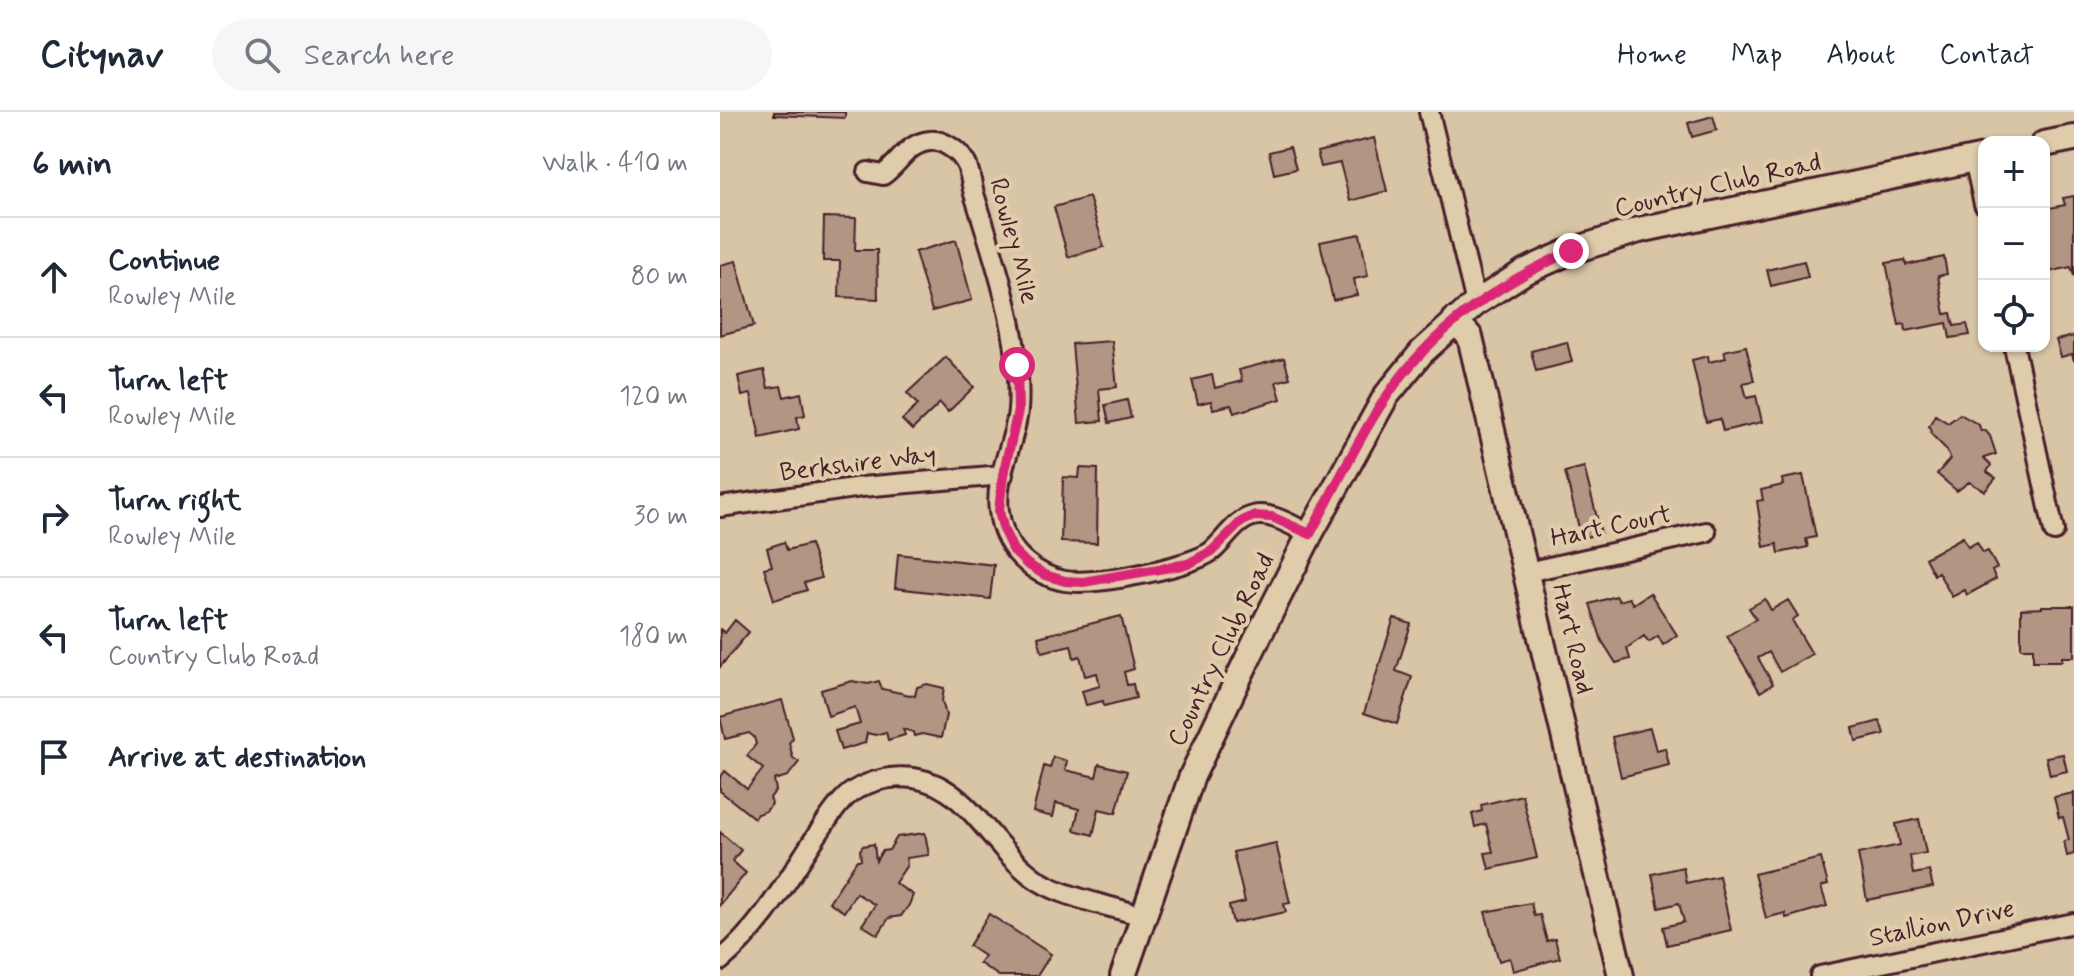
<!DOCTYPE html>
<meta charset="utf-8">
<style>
:root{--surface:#fff;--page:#f6f6f7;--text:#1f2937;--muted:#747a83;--line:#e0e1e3}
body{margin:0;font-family:Mynerve,sans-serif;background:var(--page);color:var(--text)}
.controls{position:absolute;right:24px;top:24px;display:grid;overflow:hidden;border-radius:16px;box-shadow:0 2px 6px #0004}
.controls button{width:72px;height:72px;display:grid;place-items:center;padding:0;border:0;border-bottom:2px solid var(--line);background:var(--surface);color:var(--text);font:40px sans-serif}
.stop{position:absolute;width:24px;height:24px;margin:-18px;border:6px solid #db2777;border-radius:50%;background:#fff}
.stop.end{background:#db2777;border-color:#fff;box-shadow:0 2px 8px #0008}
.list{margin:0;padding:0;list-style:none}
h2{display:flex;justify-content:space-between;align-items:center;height:104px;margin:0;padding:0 32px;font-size:34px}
h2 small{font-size:26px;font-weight:400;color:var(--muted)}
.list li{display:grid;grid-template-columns:52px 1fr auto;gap:24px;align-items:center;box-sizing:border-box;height:120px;padding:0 32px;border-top:2px solid var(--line)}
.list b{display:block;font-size:30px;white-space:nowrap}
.list p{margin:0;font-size:26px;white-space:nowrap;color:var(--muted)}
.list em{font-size:26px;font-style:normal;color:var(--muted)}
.icon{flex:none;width:44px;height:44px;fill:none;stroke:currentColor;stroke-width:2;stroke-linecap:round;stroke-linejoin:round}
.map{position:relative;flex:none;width:1354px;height:864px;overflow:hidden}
header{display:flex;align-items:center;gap:48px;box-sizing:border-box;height:112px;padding:0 40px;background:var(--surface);border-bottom:2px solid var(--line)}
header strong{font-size:38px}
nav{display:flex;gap:44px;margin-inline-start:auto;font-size:28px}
.search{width:560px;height:72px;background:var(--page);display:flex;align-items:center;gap:20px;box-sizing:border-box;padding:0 28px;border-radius:44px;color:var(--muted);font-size:30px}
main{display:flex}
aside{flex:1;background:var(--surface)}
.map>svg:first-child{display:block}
</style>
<header>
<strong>Citynav</strong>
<div class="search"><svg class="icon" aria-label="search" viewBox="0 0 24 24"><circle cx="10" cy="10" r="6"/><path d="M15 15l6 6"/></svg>Search here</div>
<nav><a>Home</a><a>Map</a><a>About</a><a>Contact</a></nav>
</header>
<main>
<aside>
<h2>6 min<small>Walk · 410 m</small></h2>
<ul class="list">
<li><svg class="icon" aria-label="ahead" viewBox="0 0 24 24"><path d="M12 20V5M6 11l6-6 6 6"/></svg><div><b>Continue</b><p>Rowley Mile</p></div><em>80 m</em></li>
<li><svg class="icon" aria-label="left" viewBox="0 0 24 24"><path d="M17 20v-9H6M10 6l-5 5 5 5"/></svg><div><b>Turn left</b><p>Rowley Mile</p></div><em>120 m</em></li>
<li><svg class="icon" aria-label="right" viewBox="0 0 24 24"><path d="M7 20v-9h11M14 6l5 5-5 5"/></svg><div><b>Turn right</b><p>Rowley Mile</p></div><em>30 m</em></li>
<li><svg class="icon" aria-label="left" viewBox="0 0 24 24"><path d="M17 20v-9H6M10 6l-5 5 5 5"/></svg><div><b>Turn left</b><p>Country Club Road</p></div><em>180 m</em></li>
<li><svg class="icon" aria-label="arrive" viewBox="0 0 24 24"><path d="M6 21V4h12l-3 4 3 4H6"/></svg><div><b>Arrive at destination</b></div></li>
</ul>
</aside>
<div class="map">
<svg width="1354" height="864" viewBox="0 0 1354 864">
<rect width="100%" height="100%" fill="#d8c5a5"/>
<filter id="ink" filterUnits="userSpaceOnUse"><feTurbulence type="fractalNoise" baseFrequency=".0125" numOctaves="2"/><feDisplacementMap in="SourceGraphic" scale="16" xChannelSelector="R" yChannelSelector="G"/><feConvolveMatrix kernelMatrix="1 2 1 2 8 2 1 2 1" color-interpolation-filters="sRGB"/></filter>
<g filter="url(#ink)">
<path fill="#b09683" stroke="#4a1f2b" stroke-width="2" d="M54,0H125V6L54,3Z
M993,4L997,18L972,25L968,11Z
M654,26L667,79L630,89L620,51L601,55L597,40Z
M570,35L576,57L554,62L549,40Z
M1354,84V164L1351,155L1324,161V97L1345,93L1343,86Z
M369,85L384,135L348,145L334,95Z
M104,105L136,106L135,138H157L158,187L119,185L120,149H103Z
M640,122L648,164L634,167L637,183L613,188L600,130Z
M236,128L252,188L212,199L195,140Z
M1224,145L1227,162L1218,164L1225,202L1231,201L1234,214L1247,212L1250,223L1230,226L1227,211L1186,219L1185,212L1179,213L1166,151L1185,148L1186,153Z
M16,149L34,214L0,223V153Z
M1084,149L1088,165L1051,174L1047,158Z
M1354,224V249L1352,242L1341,245L1336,228Z
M392,229L397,275L379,277L382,309L359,311L352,232Z
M847,230L852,250L816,259L811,239Z
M1026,234L1034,269L1023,271L1027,286L1036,284L1042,310L1003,319L1000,307L986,310L972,248L988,244L989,250L1006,246L1004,239Z
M226,245L254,275L228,300L220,291L192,318L182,308L198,293L187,281Z
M564,246L570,266L556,270L561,287L514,301L511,293L493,297L491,289L478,292L472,268L492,263L495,276L522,269L519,258Z
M44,258L48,276L61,274L64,285L81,281L85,303L77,305L79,317L40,326L31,282L22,284L18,264Z
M407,288L411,306L389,311L385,293Z
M1240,302L1259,313L1261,319L1265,318L1270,324L1276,342L1264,346L1271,353L1267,360L1276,366L1265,379L1249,370L1237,379L1217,362L1230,347L1227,338L1212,323L1209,314L1215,303L1228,311Z
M864,355L881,421L866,425L863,415L859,416L845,360Z
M360,356L378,357L377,431L341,430L343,365L359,366Z
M1083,363L1096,425L1086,427L1088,435L1059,441L1057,432L1044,435L1037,389L1043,388L1041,378L1063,373L1062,367Z
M1243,425L1248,435L1257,430L1263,441L1268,439L1277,456L1272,459L1276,467L1247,483L1245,478L1232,485L1218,460L1214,463L1205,446Z
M64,430L67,438L90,432L101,466L84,471L87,478L54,488L44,456L52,454L47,436Z
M178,442L274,453L270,487L175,476Z
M930,481L957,523L943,533L938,524L929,530L924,524L907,536L910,547L896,551L882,529L870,492L896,484L899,489L909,486L913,492Z
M1045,487L1051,498L1068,488L1078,504L1072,508L1092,542L1060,560L1049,540L1038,546L1053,572L1040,580L1007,524L1036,507L1029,496Z
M1322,494H1354V545H1342V549H1313V536H1301V497L1322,496Z
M401,504L414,557L404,560L407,573L413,572L416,586L384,594L383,589L366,593L362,579L380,574L377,561L365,564L360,544L354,546L351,533L322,540L318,525Z
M674,506L691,512L676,559L692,565L677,612L644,601Z
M15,508L29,520L0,555V517L5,521Z
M132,569L148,572L159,569L162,577L195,584L197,575L207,572L224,576L222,589L226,603L221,626L202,622L194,624L193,620L183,617L185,623L168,628L166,620L155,623L147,621L145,631L121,638L115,619L140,612L135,595L108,604L101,578Z
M62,588L73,626L69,631L73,646L79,650L68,664L54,668L56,678L50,686L52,692L46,699L37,702L34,706L0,679V666L5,659L27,677L43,657L27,644L36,632L34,625L29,621L5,627L0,605Z
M1160,609L1164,622L1136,629L1133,616Z
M930,616L936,638L945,636L949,653L901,665L892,625Z
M1343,642L1347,659L1330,663L1326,645Z
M333,645L347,649L345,658L376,665L379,652L407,659L396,701L379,697L373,723L354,718L359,697L336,691L333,705L313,700L324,654L330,656Z
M1354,681V742L1347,744L1344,729L1349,728L1343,705L1339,706L1334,685Z
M802,683L817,746L769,757L765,741L773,740L766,712L755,715L752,702L762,699L761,693Z
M1199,707L1206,741L1190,744L1193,762L1209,759L1213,775L1147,788L1138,742L1180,733L1176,712Z
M0,720L21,738L12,749L26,761L0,793Z
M205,721L209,743L186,746L187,753L175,771L193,783L189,793L181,804L169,806L158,823L142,813L155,793L136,781L124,800L109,790L137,748H141L140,738L143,734L154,732L156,749L162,739L169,738L177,725Z
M556,731L570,791L564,792L566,800L513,811L509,794L525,790L513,740Z
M1101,746L1108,773L1101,775L1107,794L1066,806L1065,801L1046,806L1034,762Z
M963,755L966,771L999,764L1011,818L947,833L943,815L964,810L959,791L939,796L932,762Z
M811,791L814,804L820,803L827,829L835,827L840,846L793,859L790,846L779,849L765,800Z
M269,802L331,842L317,864H279L259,851L264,844L249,834Z"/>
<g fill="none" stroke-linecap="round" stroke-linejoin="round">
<g stroke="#4a1f2b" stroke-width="24">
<path id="street" d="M709,0L756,191
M1254,47L1264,92
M148,60L163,63C180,51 187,31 210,29C222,27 239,39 245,50C251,59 251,74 255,85C275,147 303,232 298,298C295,331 274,365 279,399C281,419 291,438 307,451C317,460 332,467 345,469C374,474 468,456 492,439C505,428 516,408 533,404C551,399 574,415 590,422
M1294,234L1334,419
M0,395L141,375L283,363
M807,460L986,420
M0,849C40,816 65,772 93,729C102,716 111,701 122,689C134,675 152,669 170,666C245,657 264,733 319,769C346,786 391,794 422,804
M1100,864L1354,811"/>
</g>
<g stroke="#4a1f2b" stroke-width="30">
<path id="secondary" d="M1324,32L1354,26
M735,208L750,225L901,864
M403,864L472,664L539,523L590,422L666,284L702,240L756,191L804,160L851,139L919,118L1264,45"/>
</g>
<use href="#street" stroke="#deccaa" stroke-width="18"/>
<use href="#secondary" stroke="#deccaa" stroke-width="24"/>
</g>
</g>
<g fill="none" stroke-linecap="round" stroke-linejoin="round" filter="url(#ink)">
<path stroke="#db2777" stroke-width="10" d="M297,253L298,299L283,363L279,399L284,419L293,438L307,452L325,463L345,469L363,470L468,452L492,439L521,410L533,404L552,405L590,422C615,377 638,326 667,284C713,216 778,172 851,139"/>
</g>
<g text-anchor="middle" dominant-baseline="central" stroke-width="8" stroke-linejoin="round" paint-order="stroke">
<g font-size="26" fill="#4a1f2b" stroke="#deccaa">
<text transform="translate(998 74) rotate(-13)">Country Club Road</text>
<text transform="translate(293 129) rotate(75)">Rowley Mile</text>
<text transform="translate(138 352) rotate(-7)">Berkshire Way</text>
<text transform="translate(891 415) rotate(-12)">Hart Court</text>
<text transform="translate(852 527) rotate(77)">Hart Road</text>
<text transform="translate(502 538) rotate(-64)">Country Club Road</text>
<text transform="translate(1222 812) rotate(-12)">Stallion Drive</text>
</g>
</g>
</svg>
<div class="controls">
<button>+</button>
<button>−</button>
<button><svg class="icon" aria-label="locate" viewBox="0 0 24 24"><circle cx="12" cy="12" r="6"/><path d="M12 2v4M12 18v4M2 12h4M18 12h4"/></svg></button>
</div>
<div class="stop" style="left:297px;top:253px"></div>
<div class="stop end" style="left:851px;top:139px"></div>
</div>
</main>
